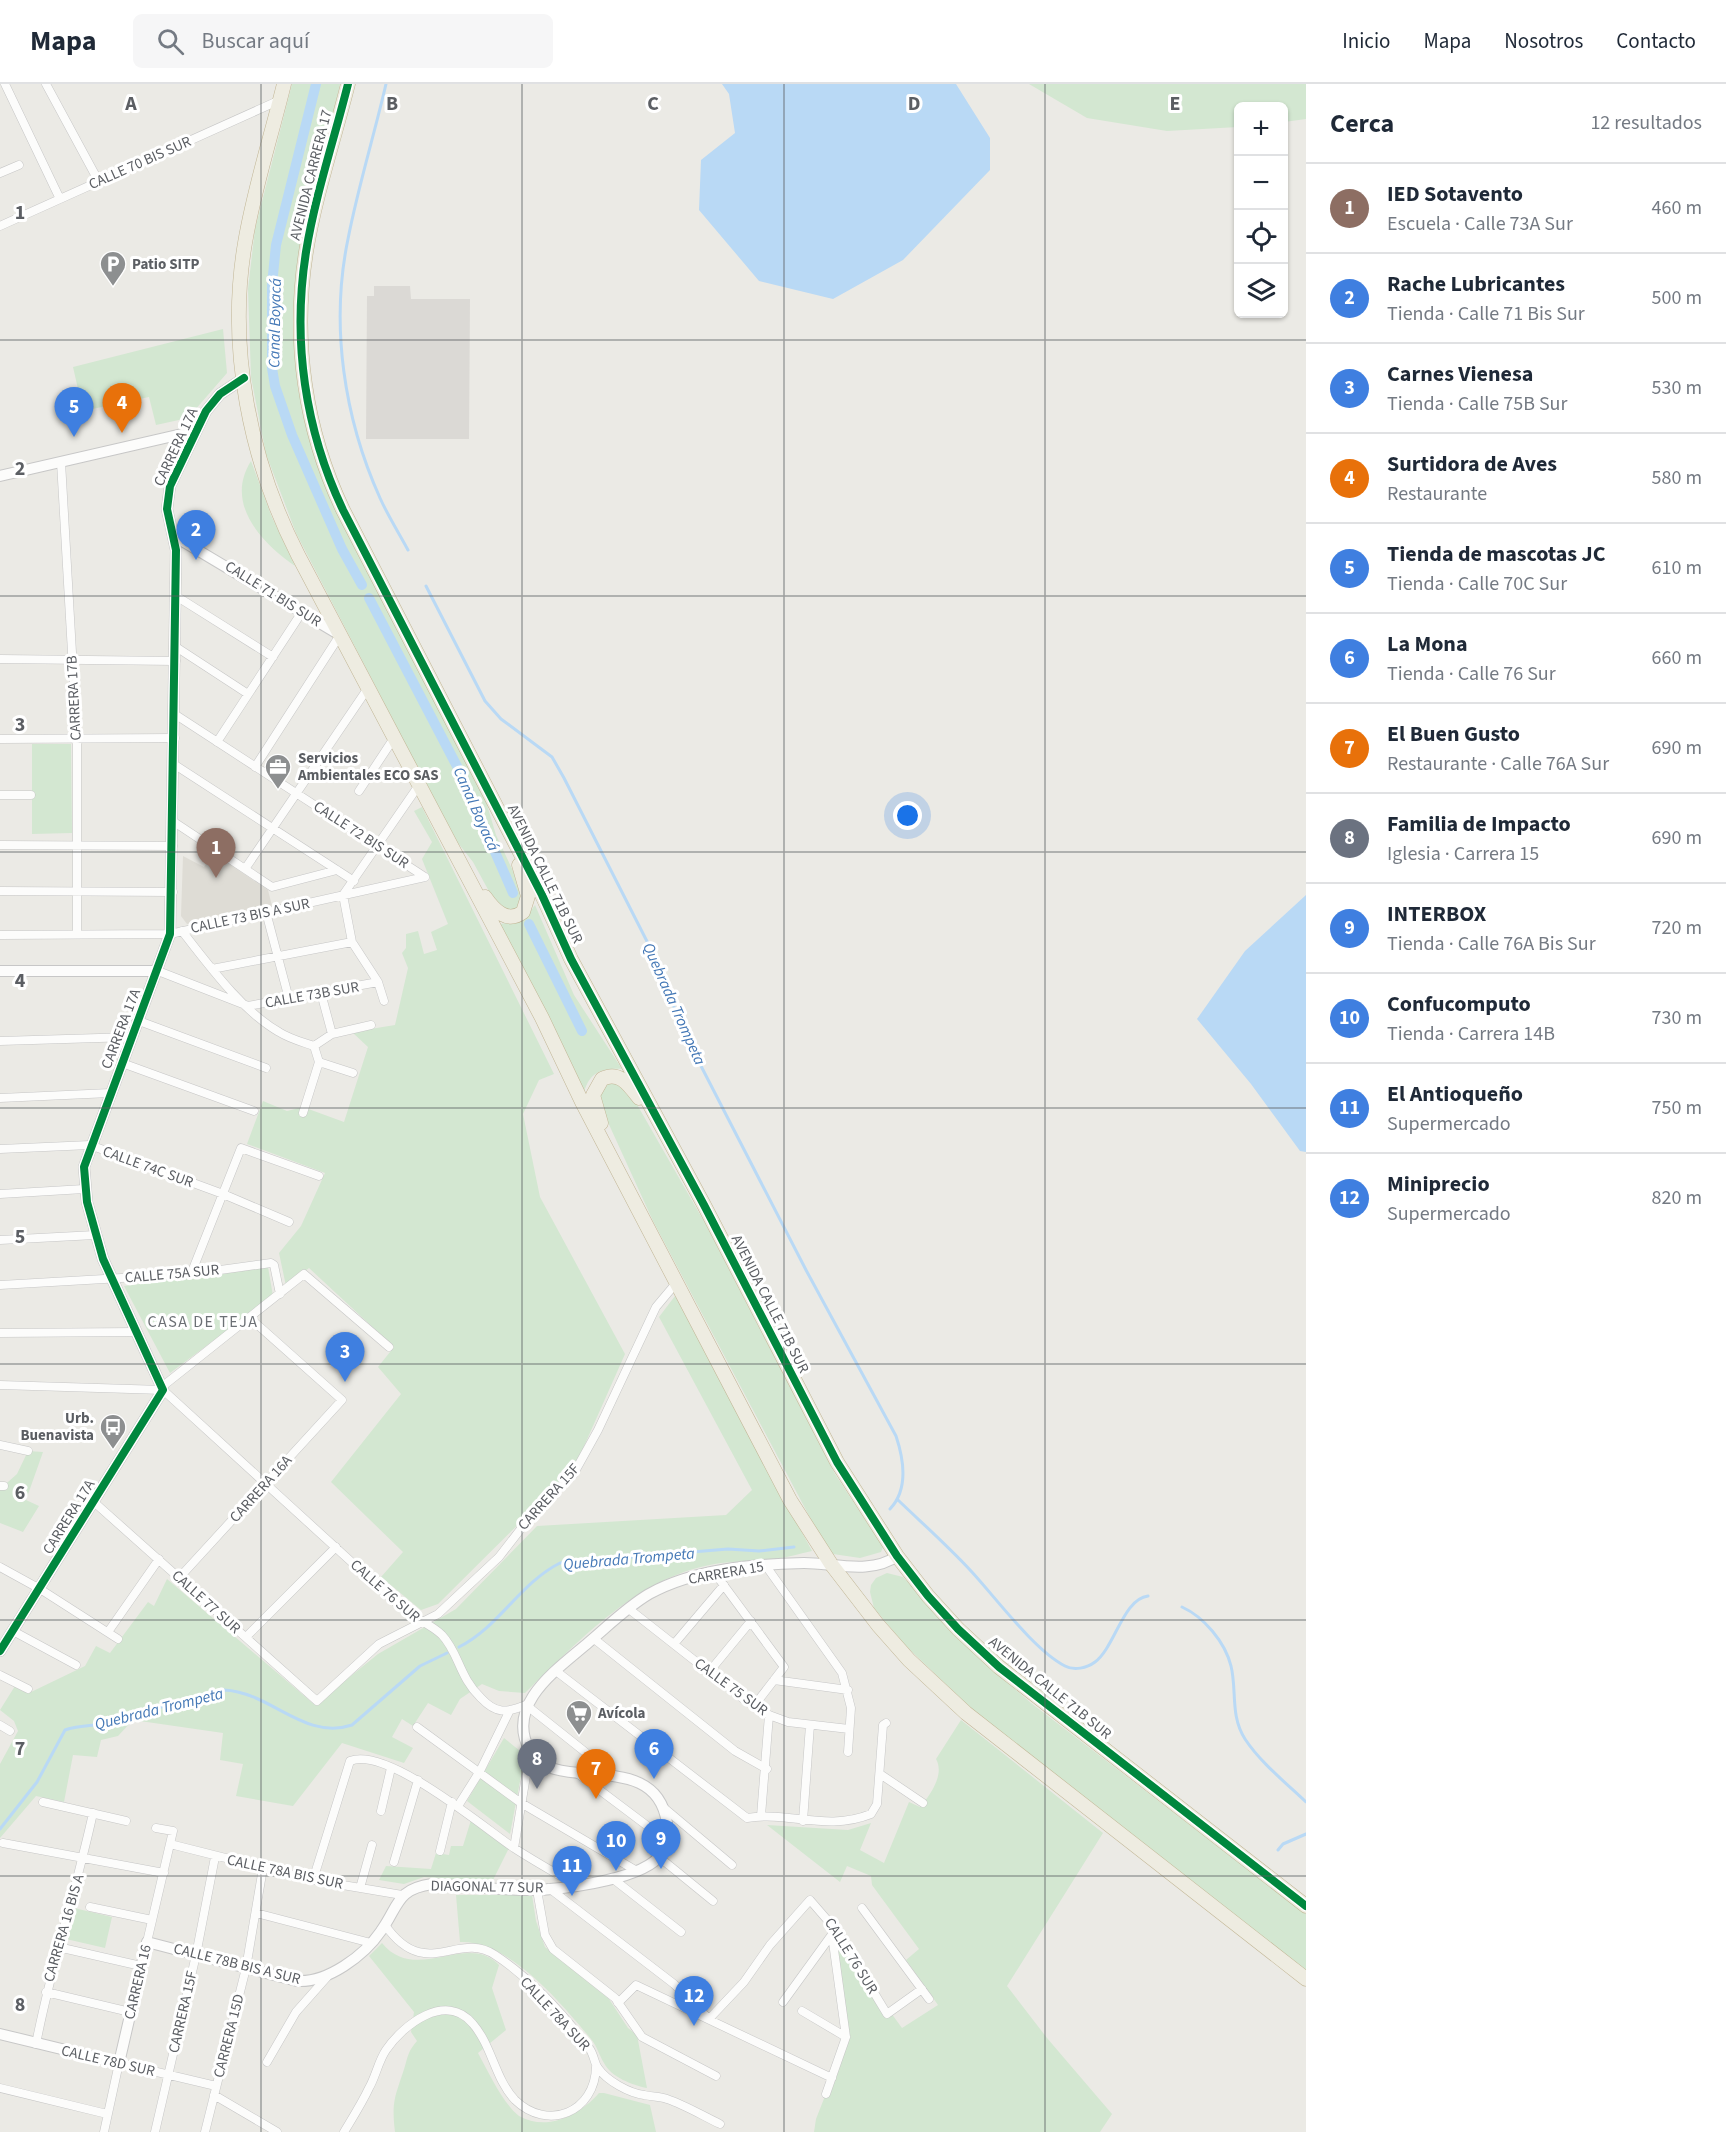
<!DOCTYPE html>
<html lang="es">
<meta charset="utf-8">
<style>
:root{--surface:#fff;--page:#f6f6f7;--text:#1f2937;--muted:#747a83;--line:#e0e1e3;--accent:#8d8f90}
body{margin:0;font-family:"Source Sans 3",sans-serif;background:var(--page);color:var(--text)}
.controls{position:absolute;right:18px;top:18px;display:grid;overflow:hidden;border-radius:9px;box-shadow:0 2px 4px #0004}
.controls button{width:54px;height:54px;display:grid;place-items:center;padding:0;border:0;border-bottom:2px solid var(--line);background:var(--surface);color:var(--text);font:30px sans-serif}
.you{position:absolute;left:908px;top:732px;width:21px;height:21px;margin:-15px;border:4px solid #fff;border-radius:50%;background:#1a73e8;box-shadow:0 0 0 9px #1a73e833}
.badge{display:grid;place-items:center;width:39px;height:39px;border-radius:50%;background:var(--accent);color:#fff;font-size:20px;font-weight:700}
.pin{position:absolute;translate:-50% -50px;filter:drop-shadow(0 2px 3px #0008)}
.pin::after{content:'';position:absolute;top:32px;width:21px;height:18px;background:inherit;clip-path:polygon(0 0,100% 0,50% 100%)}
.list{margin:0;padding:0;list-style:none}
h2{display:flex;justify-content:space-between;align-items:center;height:78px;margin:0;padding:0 24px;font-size:26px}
h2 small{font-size:20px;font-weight:400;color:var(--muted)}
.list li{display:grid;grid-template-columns:39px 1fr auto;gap:18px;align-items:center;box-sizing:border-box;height:90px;padding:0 24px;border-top:2px solid var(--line)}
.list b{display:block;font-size:22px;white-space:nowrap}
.list p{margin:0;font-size:20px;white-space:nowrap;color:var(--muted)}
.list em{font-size:20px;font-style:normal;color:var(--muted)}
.icon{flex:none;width:33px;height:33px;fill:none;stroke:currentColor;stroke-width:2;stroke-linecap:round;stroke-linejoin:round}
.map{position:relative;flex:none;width:1306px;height:2048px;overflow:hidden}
header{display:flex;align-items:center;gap:36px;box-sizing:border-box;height:84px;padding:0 30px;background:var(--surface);border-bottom:2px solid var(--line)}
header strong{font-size:28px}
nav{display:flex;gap:33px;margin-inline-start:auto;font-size:21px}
.search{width:420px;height:54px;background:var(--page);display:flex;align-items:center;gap:15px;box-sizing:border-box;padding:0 21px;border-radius:9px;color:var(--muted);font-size:22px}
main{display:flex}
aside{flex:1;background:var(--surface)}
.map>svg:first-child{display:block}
</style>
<header>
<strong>Mapa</strong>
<div class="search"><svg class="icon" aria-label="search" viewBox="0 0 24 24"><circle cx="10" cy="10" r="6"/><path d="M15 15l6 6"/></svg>Buscar aquí</div>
<nav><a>Inicio</a><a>Mapa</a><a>Nosotros</a><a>Contacto</a></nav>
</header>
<main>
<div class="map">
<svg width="1306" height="2048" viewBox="0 0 1306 2048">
<rect width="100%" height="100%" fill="#ebeae5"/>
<path fill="#dbd9d5" d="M374,202H410L411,215H470L469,355H366L367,212H374Z"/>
<path fill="#dedcd5" d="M213,769L268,806L272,822L187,840L181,832L183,772L204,783Z"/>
<path fill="#d3e7d1" d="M292,0H340L295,204L293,246L298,306L327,408L485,714L496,751L522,806L520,823L510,829L497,822L473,778L458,759L420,688L296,449L266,370L251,293L248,205L255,145Z
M1029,0H1306V35L1284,38V22H1238V43L1167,47L1087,34Z
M223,245L227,289L188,334L156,341L149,313L83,327L73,283Z
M251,377L271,431L295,482C262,459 224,420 251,377Z
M32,660H71L72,749L32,750Z
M422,723L554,990L539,996L523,1030L540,1113L625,1270L577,1378L561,1398L438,1520L421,1526L381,1493L403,1468L331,1398L401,1310L378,1283L394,1263L309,1184L286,1202L279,1169L301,1142L325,1089L247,1060L263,1017L287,1027L303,1023L344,1038L368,963L352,948L395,941L408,884L402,869L406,864V850L418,847L424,870L437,866L431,848L448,840L422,775L432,758L414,727Z
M535,821L574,911L622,985C602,984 590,988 584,1008L500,840L524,836Z
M612,998L618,999L631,1010L706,1141L835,1390L883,1463L881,1468L860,1474L833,1470L815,1443L653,1137L601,1023L600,1005Z
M268,1183L273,1212L170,1289L124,1202Z
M675,1212L812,1467C798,1470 782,1475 767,1476C752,1478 736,1477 721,1479C640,1490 581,1555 525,1609L499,1607L482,1600L460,1615L451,1631L428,1619L413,1642L402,1635L392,1653L413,1664L404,1679L342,1659L293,1722L236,1712L243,1680L220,1676L223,1649L133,1636L118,1652L101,1656L97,1673L73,1671L64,1718L36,1712L0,1754V1680L18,1647L14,1637L0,1626L15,1602L29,1609L85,1582L96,1562L110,1569L148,1518L154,1522L167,1495L315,1621L378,1570L456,1525L537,1442L726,1431L752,1406L659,1233Z
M28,1367L43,1368L26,1416L39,1422L23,1448L0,1439V1405L17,1390Z
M887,1489L903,1493L987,1581L1031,1619L1306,1830V1888L977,1630L905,1561L874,1524L870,1508L871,1501L876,1494Z
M961,1636L1103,1749L1007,1902L1047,1954L1112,2030L1100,2048H814L816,2035L849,1951L834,1860L840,1859L902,1944L938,1921L906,1876L919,1865L872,1801L871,1792L847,1782L840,1798L767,1741L848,1746L871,1739L860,1766L884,1779L909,1718L920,1723C930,1711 945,1691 936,1675Z
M504,1654L525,1671L510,1750L467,1717Z
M471,1736L509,1764L492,1798L424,1793L404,1800L379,1796L386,1782L431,1785L436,1769L449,1771L451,1762H463Z
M456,1811H532L536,1837L545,1863L609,1915L628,1944L637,1951L647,2004C632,2001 611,1993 604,1979C599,1971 597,1962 591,1955C562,1920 509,1856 460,1858Z
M74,1824L112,1833L105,1864L66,1855Z
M382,1859C416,1901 467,1847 499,1881L492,1904L506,1946L478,1969C488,1987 503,2020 519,2032C547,2048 580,2031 599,2009H604L650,2021L656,2048H395C391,2016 396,2011 405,1982C408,1971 409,1966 417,1957L411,1948L414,1928L369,1872Z"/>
<path fill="#b9d9f5" d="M722,0H956L990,54V86L903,176L833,215L759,197L699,126L701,76L735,49L729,10Z
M1306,811V1068L1300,1067L1251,1000L1197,935L1245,867Z"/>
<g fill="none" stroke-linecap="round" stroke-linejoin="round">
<path stroke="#b9d9f5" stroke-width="3" d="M386,0C374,52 358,103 348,155C330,241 344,334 380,414C388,432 399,449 408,466
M426,502L485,617L501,635L552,673L564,694L659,881L682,945L701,982L806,1186L896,1352C904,1376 908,1406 890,1425
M898,1416C923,1440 948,1462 971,1487C996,1514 1034,1566 1065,1582C1074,1587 1087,1584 1095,1578C1115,1563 1123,1515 1148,1512
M1182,1523C1204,1533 1225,1558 1231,1582C1237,1606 1230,1632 1245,1655C1260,1678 1286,1699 1306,1718
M459,1563C498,1544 520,1499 560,1479L728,1465L759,1467L794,1463
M0,1745L37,1698L65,1646C79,1641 95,1642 110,1639C140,1632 168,1619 197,1612C206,1610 216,1606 224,1606C271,1608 304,1657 352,1641L420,1582L447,1569
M1278,1766L1283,1760L1306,1750"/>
<path stroke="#b9d9f5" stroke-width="10" d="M316,0L276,161L272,201V284L275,302L292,351L342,465L362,501
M369,514L460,688L513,809
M529,840L582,947"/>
<g stroke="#c6c6c6" stroke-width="9">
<path id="street" d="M5,0L60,115
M46,0L99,98
M0,89L19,81
M0,142L280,16
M61,378L77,655V850
M176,512L273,573
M176,563L248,610
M0,575L176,577
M176,631L425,793
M0,655L175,654
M217,658L302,528
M175,681L354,797
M255,683L340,551
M359,707L394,654
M0,711H31
M174,738L272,803L337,786
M0,761L173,762
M245,785L368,604
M0,807L173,808
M266,828L289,915
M182,847C208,880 242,927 279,948C290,955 302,958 314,962
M0,851L170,850L425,793
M212,885L352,858
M158,887L248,922L378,898
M321,909L332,950
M384,917L378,898L352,858L343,811L419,701
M139,937L266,984
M0,957L132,953
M314,962L332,950L371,941
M319,978L353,989
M122,979L254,1027
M0,1014L110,1009
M303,1029L319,978L314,962
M0,1065L90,1061L223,1110L289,1138
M0,1110L84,1105
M0,1156L95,1151
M191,1190L241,1064L319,1092
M0,1201L191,1190L271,1179L274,1181L280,1210
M0,1249L137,1248
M0,1301L163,1306L403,1525C415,1535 431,1540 442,1551C459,1569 459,1593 481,1614C496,1630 506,1629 526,1621L614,1691
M163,1302L304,1190L389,1263
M0,1361L28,1367
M0,1402H4
M95,1419L317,1617L379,1560L438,1530L499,1473L534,1428L573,1391L598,1346L656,1223L677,1198
M766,1482L842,1589L851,1624L848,1668
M0,1483L40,1505L118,1555
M714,1488L784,1583L754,1622
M179,1494L342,1316L251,1235
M629,1525L746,1617L769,1631L788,1638L849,1645
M13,1547L76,1581
M108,1548L159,1475
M246,1553L336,1463
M593,1554L735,1667L767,1685
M674,1560L724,1501
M556,1587L747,1734C791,1727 826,1748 871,1730L877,1720L883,1641L886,1639
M709,1588L751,1537
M0,1591L28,1605
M774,1596L848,1606
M0,1641L10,1647
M417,1643L521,1719L635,1786
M577,1689L666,1756
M880,1690L923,1719
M43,1718L126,1737
M458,1722L480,1687L509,1628
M663,1723L732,1781
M381,1727L391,1684
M761,1732L769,1631
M803,1737L810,1641
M3,1759L164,1789
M170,1760L313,1796L402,1811
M514,1764L530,1668
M440,1767L452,1718
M659,1773L713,1817
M394,1778L418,1696
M612,1794L681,1848
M313,1796L350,1677C387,1662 483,1743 514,1764C534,1777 554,1788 574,1800
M360,1804L372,1761
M549,1804L674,1900L709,1935L744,1898L770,1861L810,1816L836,1846L887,1930L922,1905
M537,1806L545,1851L553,1865L615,1914L642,1953L716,1992
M90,1823L152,1836
M862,1824L929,1915
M256,1829L371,1859
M385,1841C426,1899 457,1846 495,1871C530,1894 564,1931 589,1964C594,1970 594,1979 598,1984C607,1997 629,2009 644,2011C652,2013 660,2012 667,2015C685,2021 703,2032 720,2040
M147,1858L173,1747L156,1744
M58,1863L141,1882
M46,1908L130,1928
M783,1918L833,1849
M618,1919L636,1901L832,1994
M802,1927L846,1953
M36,1960C51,1882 76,1807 93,1729
M267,1978L296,1928L327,1893
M0,2004L107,2030
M826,2010L846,1953L832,1851
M214,2011L277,2048
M104,2048L119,1979L216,2002
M155,2048L196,1871L215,1773
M205,2048L246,1884L263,1784
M344,2048C353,2033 362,2019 369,2004C376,1992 378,1978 386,1966C403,1941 446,1907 473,1940C492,1962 495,1995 515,2016C548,2048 595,2028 596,1983"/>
</g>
<g stroke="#c7c7c7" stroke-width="12">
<path id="secondary" d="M0,392L195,347
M174,452L340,551
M0,887H158
M0,1567L163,1306L103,1175L87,1118L84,1083L170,850L176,466L167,425L170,402L206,327L220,310L244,294
M0,1950L119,1979L147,1858L297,1897C327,1899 364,1872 381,1847C399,1822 396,1805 432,1800C462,1802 492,1805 523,1806C554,1807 636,1797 658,1774C666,1765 668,1751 667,1739C656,1662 554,1712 530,1667C504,1620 558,1585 589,1558C608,1542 627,1523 649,1510C694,1485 754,1480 804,1479C834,1479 871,1491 897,1472"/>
</g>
<g stroke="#c1b594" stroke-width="15">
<path id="highway" d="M284,0C271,53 254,105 245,159C227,264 250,377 298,471L542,934L582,1018L790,1416L831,1480L878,1541L909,1576L966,1629L1306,1895
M348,0C334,56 315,112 306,168C292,257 305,346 343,426L542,811L571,875L704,1121L837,1378L897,1472L928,1512L958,1545L999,1583L1306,1822
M485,813C494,826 507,840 523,828L528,812L519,781
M601,1039L593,1011L602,995C619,986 629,1001 639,1014"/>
</g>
<use href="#street" stroke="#fcfcfb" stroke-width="8"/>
<use href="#secondary" stroke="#fcfcfb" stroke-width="10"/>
<use href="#highway" stroke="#eeece1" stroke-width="14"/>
<g stroke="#fff" stroke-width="11">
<path id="cycleway" d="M348,0C334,56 315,112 306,168C292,257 305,346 343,426L542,811L571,875L704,1121L837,1378L897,1472L928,1512L958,1545L999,1583L1306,1822
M0,1567L163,1306L103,1175L87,1118L84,1083L170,850L176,466L167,425L170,402L206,327L220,310L244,294"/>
</g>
<use href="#cycleway" stroke="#00873e" stroke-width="8"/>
</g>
<path fill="none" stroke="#5b5e63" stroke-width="1.5" stroke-opacity="0.55" d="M261,0V2048M522,0V2048M784,0V2048M1045,0V2048M0,256H1306M0,512H1306M0,768H1306M0,1024H1306M0,1280H1306M0,1536H1306M0,1792H1306"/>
<defs>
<g id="parking-pin" transform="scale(1.35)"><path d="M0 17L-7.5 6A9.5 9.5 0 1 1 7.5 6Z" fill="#8d8f90" stroke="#fff"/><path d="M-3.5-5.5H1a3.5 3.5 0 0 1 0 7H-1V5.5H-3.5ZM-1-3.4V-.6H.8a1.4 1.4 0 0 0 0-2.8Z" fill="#fff"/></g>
<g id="office-pin" transform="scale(1.35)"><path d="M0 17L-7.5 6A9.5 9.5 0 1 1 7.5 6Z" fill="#8d8f90" stroke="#fff"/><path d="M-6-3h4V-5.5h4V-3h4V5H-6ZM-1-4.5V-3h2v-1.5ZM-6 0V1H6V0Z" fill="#fff"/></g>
<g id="bus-pin" transform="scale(1.35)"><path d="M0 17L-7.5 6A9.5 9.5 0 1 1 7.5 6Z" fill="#8d8f90" stroke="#fff"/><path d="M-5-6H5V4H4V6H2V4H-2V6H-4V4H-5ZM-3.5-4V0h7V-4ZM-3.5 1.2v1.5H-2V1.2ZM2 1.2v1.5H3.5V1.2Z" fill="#fff"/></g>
<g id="supermarket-pin" transform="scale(1.35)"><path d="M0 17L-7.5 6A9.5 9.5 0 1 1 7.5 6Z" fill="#8d8f90" stroke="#fff"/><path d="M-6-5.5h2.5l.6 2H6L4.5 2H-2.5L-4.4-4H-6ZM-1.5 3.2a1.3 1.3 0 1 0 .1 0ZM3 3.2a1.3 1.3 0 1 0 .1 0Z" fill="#fff"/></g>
</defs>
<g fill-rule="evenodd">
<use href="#parking-pin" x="113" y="180"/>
<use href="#office-pin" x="278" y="683"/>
<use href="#bus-pin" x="113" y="1343"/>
<use href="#supermarket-pin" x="579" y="1629"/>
</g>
<g text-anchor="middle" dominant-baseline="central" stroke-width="6" stroke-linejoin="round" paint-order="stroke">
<g font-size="15" fill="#5b5e63" stroke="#fff">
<text transform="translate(140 79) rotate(-24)">CALLE 70 BIS SUR</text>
<text transform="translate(311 91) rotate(-76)">AVENIDA CARRERA 17</text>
<text transform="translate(176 363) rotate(-65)">CARRERA 17A</text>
<text transform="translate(273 510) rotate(32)">CALLE 71 BIS SUR</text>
<text transform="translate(74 614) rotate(-93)">CARRERA 17B</text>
<text transform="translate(361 751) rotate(33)">CALLE 72 BIS SUR</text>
<text transform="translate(545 790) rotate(64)">AVENIDA CALLE 71B SUR</text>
<text transform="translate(250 832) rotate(-12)">CALLE 73 BIS A SUR</text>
<text transform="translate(312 911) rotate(-10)">CALLE 73B SUR</text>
<text transform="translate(121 945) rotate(-69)">CARRERA 17A</text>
<text transform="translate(148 1083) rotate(20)">CALLE 74C SUR</text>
<text transform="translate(172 1190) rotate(-5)">CALLE 75A SUR</text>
<text transform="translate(770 1220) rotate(63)">AVENIDA CALLE 71B SUR</text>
<text transform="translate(261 1405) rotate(-48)">CARRERA 16A</text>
<text transform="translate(549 1413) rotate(-48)">CARRERA 15F</text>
<text transform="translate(69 1433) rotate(-58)">CARRERA 17A</text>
<text transform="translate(726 1489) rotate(-10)">CARRERA 15</text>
<text transform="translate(385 1507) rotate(41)">CALLE 76 SUR</text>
<text transform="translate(206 1518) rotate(42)">CALLE 77 SUR</text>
<text transform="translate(731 1603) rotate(36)">CALLE 75 SUR</text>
<text transform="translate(1050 1604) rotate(39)">AVENIDA CALLE 71B SUR</text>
<text transform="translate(285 1788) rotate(12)">CALLE 78A BIS SUR</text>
<text transform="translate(487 1803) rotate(1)">DIAGONAL 77 SUR</text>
<text transform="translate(64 1844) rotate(-74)">CARRERA 16 BIS A</text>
<text transform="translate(851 1872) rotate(58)">CALLE 76 SUR</text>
<text transform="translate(237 1880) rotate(14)">CALLE 78B BIS A SUR</text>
<text transform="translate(138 1898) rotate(-77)">CARRERA 16</text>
<text transform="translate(183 1928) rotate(-77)">CARRERA 15F</text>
<text transform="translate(555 1930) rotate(47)">CALLE 78A SUR</text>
<text transform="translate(229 1952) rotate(-76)">CARRERA 15D</text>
<text transform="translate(108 1977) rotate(13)">CALLE 78D SUR</text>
</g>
<g font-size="15" font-weight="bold" fill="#5b5e63" stroke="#fff" text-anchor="start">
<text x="132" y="180">Patio SITP</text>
<text x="298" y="674">Servicios<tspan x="298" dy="17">Ambientales ECO SAS</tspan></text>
<text x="94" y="1334" text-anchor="end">Urb.<tspan x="94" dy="17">Buenavista</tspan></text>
<text x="598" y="1629">Avícola</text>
</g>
<g font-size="16" font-style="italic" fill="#4478b6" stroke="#fff">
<text transform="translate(275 239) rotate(-89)">Canal Boyacá</text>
<text transform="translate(476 725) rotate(66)">Canal Boyacá</text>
<text transform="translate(674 920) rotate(66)">Quebrada Trompeta</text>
<text transform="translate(629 1475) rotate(-5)">Quebrada Trompeta</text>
<text transform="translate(159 1625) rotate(-14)">Quebrada Trompeta</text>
</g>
<g font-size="16" letter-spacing="1.5" fill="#6c7075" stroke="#fff">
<text x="203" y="1238">CASA DE TEJA</text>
</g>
</g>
<g font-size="20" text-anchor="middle" font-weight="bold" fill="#5b5e63" stroke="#fff" stroke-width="6" stroke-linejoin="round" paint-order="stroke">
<text x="131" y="26">A</text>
<text x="392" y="26">B</text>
<text x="653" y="26">C</text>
<text x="914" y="26">D</text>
<text x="1175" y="26">E</text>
<text x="20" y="135">1</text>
<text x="20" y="391">2</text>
<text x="20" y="647">3</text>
<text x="20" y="903">4</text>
<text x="20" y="1159">5</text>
<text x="20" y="1415">6</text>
<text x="20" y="1671">7</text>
<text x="20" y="1927">8</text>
</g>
</svg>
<div class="controls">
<button>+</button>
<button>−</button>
<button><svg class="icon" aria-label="locate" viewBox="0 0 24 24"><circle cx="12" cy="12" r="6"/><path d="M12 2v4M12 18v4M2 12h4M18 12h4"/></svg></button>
<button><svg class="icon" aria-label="layers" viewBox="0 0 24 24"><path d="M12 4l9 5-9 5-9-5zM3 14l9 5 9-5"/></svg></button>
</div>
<div class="you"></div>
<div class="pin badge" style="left:216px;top:794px;background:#8d6e63">1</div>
<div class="pin badge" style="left:196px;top:476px;background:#3f7fe0">2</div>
<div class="pin badge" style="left:345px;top:1298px;background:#3f7fe0">3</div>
<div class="pin badge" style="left:122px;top:349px;background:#e8710a">4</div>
<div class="pin badge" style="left:74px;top:353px;background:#3f7fe0">5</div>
<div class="pin badge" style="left:654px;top:1695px;background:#3f7fe0">6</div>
<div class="pin badge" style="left:596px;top:1715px;background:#e8710a">7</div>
<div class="pin badge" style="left:537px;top:1705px;background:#6b7280">8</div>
<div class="pin badge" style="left:661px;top:1785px;background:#3f7fe0">9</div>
<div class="pin badge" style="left:616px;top:1787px;background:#3f7fe0">10</div>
<div class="pin badge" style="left:572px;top:1812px;background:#3f7fe0">11</div>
<div class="pin badge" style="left:694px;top:1942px;background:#3f7fe0">12</div>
</div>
<aside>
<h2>Cerca<small>12 resultados</small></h2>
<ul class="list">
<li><span class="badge" style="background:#8d6e63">1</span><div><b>IED Sotavento</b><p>Escuela · Calle 73A Sur</p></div><em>460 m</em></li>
<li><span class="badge" style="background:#3f7fe0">2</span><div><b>Rache Lubricantes</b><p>Tienda · Calle 71 Bis Sur</p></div><em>500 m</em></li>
<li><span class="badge" style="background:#3f7fe0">3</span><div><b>Carnes Vienesa</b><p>Tienda · Calle 75B Sur</p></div><em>530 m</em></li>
<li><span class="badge" style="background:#e8710a">4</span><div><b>Surtidora de Aves</b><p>Restaurante</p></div><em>580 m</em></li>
<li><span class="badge" style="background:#3f7fe0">5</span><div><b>Tienda de mascotas JC</b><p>Tienda · Calle 70C Sur</p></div><em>610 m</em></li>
<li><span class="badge" style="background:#3f7fe0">6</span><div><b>La Mona</b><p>Tienda · Calle 76 Sur</p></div><em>660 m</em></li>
<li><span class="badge" style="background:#e8710a">7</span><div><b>El Buen Gusto</b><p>Restaurante · Calle 76A Sur</p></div><em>690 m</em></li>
<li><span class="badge" style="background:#6b7280">8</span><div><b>Familia de Impacto</b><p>Iglesia · Carrera 15</p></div><em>690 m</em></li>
<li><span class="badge" style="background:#3f7fe0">9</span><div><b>INTERBOX</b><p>Tienda · Calle 76A Bis Sur</p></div><em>720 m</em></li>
<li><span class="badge" style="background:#3f7fe0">10</span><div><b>Confucomputo</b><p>Tienda · Carrera 14B</p></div><em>730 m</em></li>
<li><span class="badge" style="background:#3f7fe0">11</span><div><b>El Antioqueño</b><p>Supermercado</p></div><em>750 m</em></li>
<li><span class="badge" style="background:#3f7fe0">12</span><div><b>Miniprecio</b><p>Supermercado</p></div><em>820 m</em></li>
</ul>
</aside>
</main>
